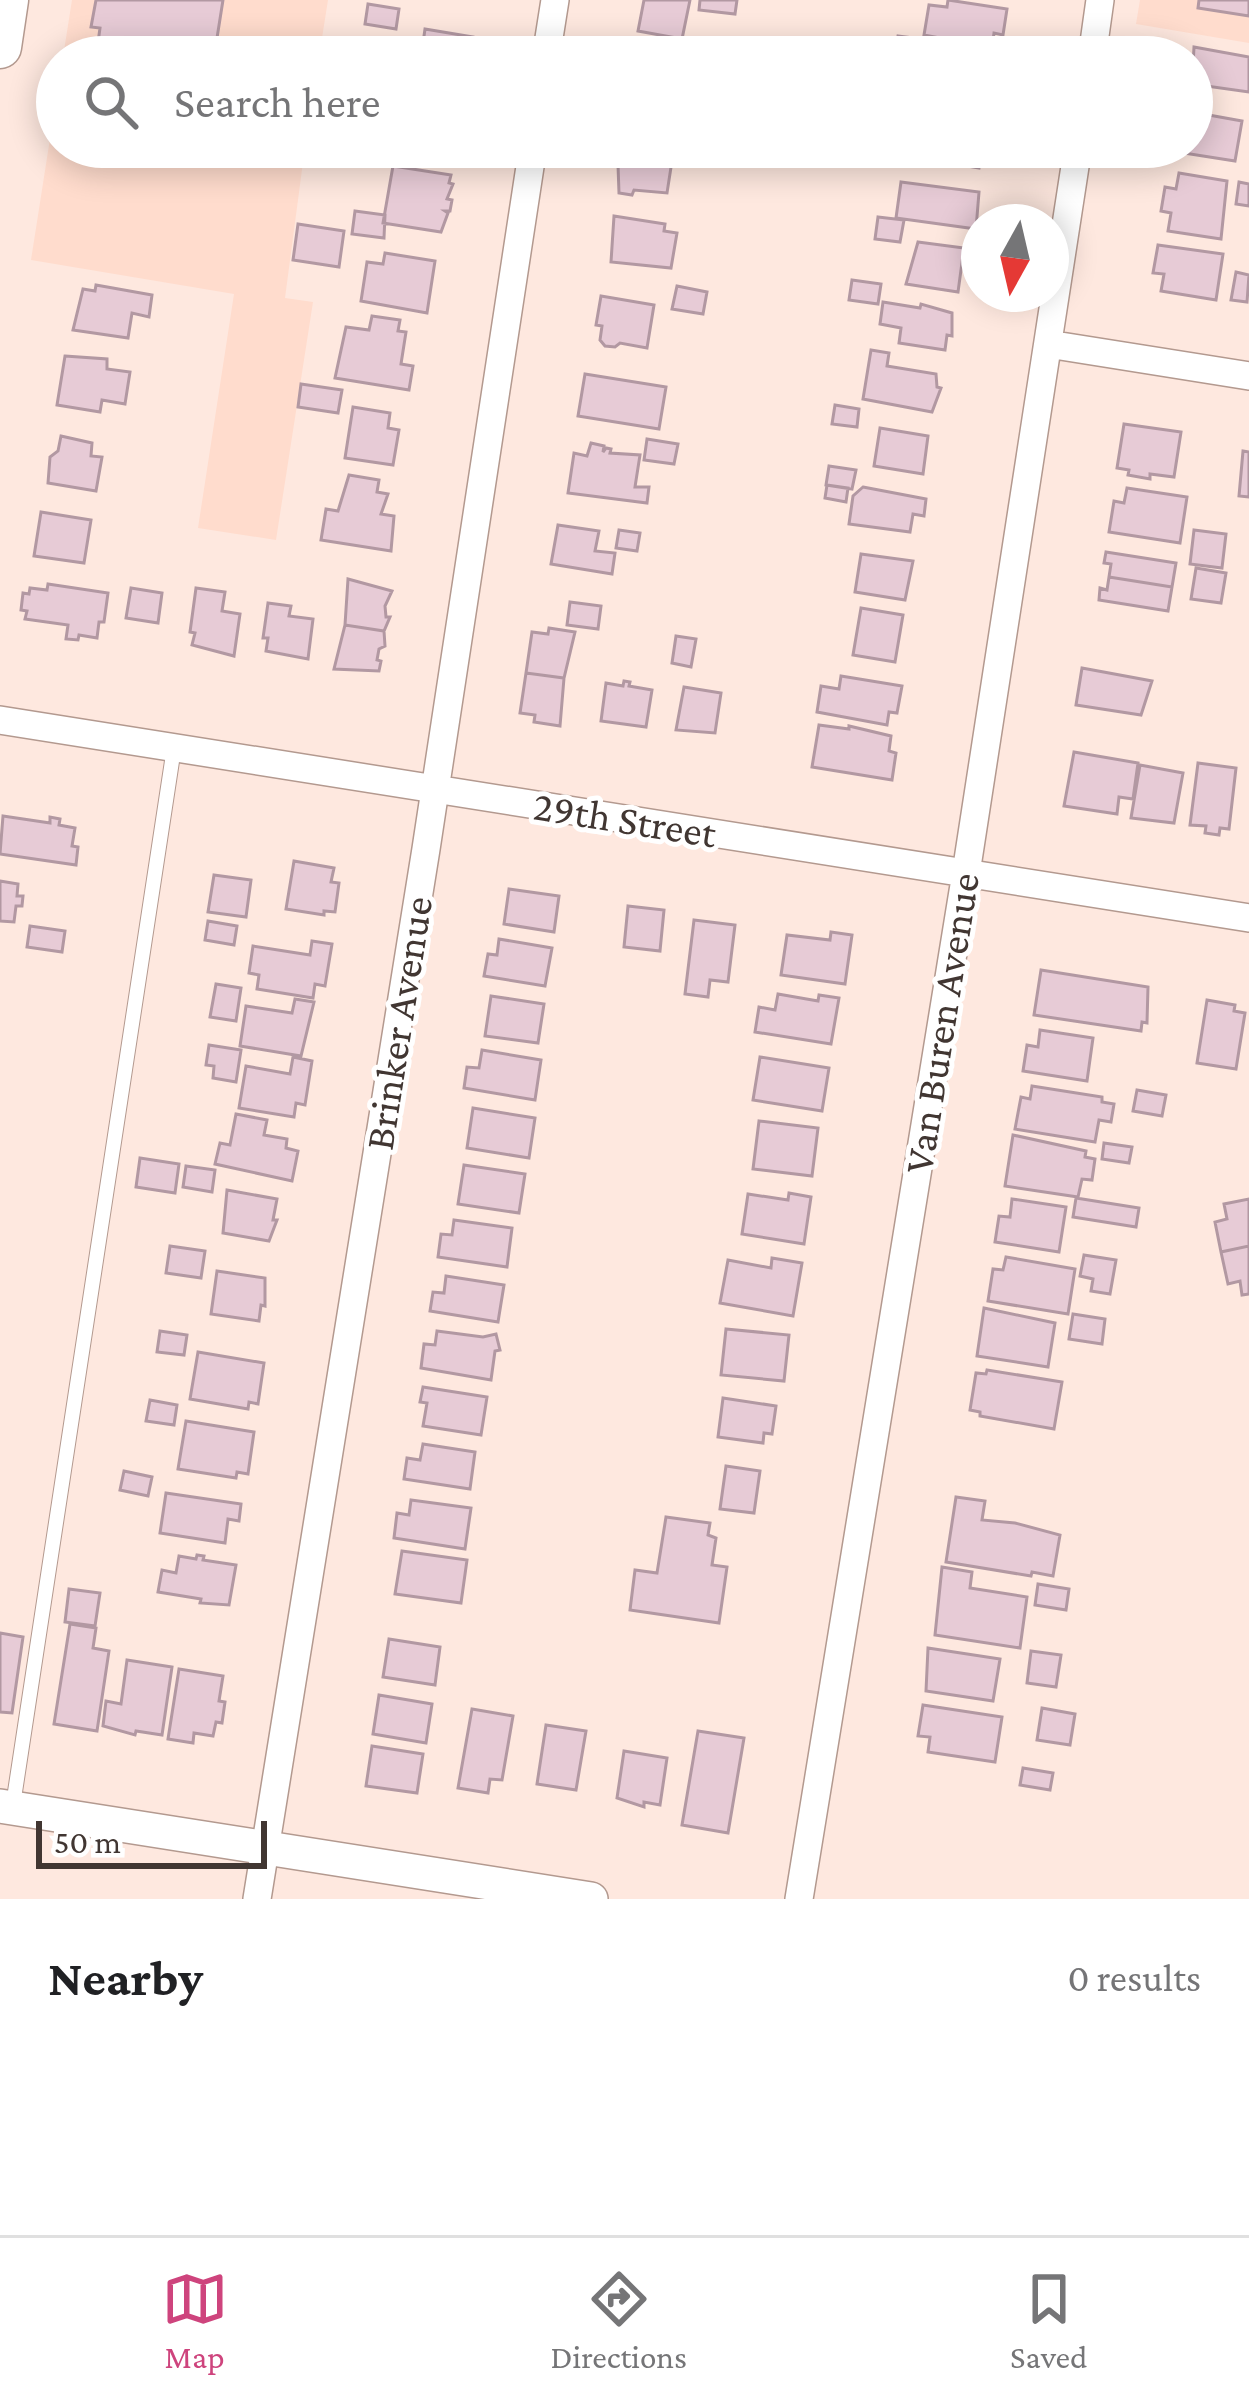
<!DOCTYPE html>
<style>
:root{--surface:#fff;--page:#f6f6f6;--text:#202124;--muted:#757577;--line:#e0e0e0;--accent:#ce447d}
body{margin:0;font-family:"Crimson Pro",serif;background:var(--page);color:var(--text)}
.compass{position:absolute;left:961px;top:204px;width:108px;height:108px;border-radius:50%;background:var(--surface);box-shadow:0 6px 30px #0003;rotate:188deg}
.scale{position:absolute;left:36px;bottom:30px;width:231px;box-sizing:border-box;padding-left:12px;border:6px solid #413632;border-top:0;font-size:33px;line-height:42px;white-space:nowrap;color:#413632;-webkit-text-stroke:9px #fff;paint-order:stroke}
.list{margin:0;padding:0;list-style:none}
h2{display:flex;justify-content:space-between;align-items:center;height:156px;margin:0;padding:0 48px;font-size:51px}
h2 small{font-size:39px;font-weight:400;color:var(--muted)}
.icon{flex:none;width:66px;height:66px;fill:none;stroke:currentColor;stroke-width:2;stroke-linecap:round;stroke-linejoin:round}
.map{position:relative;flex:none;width:1249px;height:1899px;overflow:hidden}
.search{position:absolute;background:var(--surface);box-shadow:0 6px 30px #0003;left:36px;right:36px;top:36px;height:132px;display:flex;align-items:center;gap:30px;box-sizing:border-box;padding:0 42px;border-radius:66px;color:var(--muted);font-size:45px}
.sheet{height:336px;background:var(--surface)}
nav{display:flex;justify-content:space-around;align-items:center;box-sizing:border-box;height:168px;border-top:3px solid var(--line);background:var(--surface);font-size:33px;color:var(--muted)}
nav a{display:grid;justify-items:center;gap:6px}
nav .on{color:var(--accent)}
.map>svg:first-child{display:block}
</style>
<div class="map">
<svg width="1249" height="1899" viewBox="0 0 1249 1899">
<rect width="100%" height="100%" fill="#fee8df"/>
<path fill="#ffdccd" d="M72,0H328L319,57H63Z
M1140,0H1249V43L1136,24Z
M57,94V147H305L285,298L313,302L276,540L198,528L234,294L31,260Z"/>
<path fill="#e7cbd6" stroke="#b298a2" stroke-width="3" d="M96,0H223L214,57H96L100,28L91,27Z
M644,0H690L682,39L638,31Z
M700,0H737L735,14L699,10Z
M948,0L1007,9L1003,35L994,33L992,48L924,35L929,5L947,7Z
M1199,0H1249V16L1198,8Z
M368,4L399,9L396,29L365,24Z
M425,29L473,37L471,51L476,52L475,57H421Z
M898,36L929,40L927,57H894Z
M1194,47L1249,57V92L1192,84Z
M1192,112L1242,121L1235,161L1171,151V147H1192Z
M121,147H149L146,165L119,161Z
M406,147H455L453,156Z
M623,147L674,148L667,193L634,190L632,195L619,193L618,165Z
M887,147H987L982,151L979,168L886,152Z
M393,166L451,175L449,183L453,184L447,199L452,200L450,211H445L448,213L441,232L383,223Z
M1179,173L1227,181L1221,239L1168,231L1171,213L1161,211L1165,187L1176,189Z
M901,182L979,192L976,229L896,218Z
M1239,182L1249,184V206L1236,204Z
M355,211L385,215L384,238L352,234Z
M614,216L665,224L664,231L677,233L671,268L611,262Z
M878,217L904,220L900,242L875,239Z
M298,224L344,231L339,267L293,260Z
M918,242L964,248L958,292L906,284Z
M1158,245L1223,254L1216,300L1161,291L1164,274L1153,273Z
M385,253L435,261L427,313L361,301L367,262L383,264Z
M1236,272L1249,275L1247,302L1231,300Z
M852,280L881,284L878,304L849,300Z
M96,285L152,295L149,317L132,313L128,338L73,330L83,289L95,291Z
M677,286L707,292L703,314L672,309Z
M601,296L654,305L647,348L620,343L615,347L605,346L600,340L602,326L596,325Z
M883,302L920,308L921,304L952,313V336L947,335L945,350L899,343L901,328L880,324Z
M372,316L400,320L398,331L406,332L401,364L413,366L409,390L335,378L346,327L369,330Z
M871,350L889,353L887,366L936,374L937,387L941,388L932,412L863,399Z
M65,356L107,359V369L130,372L125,404L102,400L100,412L57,405Z
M585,374L666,387L659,429L578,416Z
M301,384L342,390L338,413L298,407Z
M835,405L859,409L857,427L832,424Z
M353,407L390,413L388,428L399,430L393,465L345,458Z
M1124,424L1181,432L1174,477L1150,474V479L1128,475L1129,470L1117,468Z
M880,428L928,436L923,474L874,466Z
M61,436L92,443L91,456L102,457L96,491L48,483L50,457L58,451Z
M647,439L678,444L674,464L644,460Z
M591,443L604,446L603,452L606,448L611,449L610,453L640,455L635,487H649L647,503L568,493L574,453L587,456Z
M1243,451L1249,452V497L1239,496Z
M829,466L856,470L852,489L826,485Z
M349,475L379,480L377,492L388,494L381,514L394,516L391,551L321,540L326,509L338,511Z
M827,485L848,488L846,502L825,498Z
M863,487L926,499L924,516L913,514L910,532L849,524L853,496Z
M1127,488L1187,497L1180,543L1109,532L1114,501L1124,503Z
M41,512L91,520L84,563L34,556Z
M558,525L599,531L595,551L615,553L612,574L551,564Z
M619,530L640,533L637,551L616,548Z
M1194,530L1226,534L1222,568L1190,564Z
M1106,552L1176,563L1172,587L1109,577L1111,564L1104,563Z
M861,554L913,561L905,600L855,592Z
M1196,568L1226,573L1221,603L1191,599Z
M1109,577L1172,587L1168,611L1099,600L1100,588L1107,590Z
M348,579L392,591L385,606L386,617H390L384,631L345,625Z
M48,584L108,593L104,622H99L97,638L79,635L78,640L66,639L68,625L25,619L27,611L21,610L23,593L29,594L30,588L47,590Z
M131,588L162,593L158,623L126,618Z
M196,588L225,592L222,611L240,614L234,656L192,645L195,633L190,632Z
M570,602L601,606L598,629L567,625Z
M268,603L291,606L289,616L313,619L308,659L266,651L268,638H263Z
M861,608L903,615L895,662L853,655Z
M345,625L384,631L385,646L379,649L377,660L381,661L379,671L334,669Z
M549,628L575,632L564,678L526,673L532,632L548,634Z
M676,636L696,639L691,667L672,663Z
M1082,668L1152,681L1141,715L1076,705Z
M526,673L564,678L560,726L534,722L535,715L520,713Z
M841,676L902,686L897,713L889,712L887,725L817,712L821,686L839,689Z
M624,681L630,682L629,686L652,690L646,727L601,721L606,683L623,686Z
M684,687L721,693L715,733L676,730Z
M819,725L849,729V726L891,736L889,751L896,753L892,780L812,767Z
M1074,752L1138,763L1133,799L1119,797L1117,814L1064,806Z
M1198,763L1236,768L1229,829L1220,828L1219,835L1205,833L1206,826L1190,825Z
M1140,765L1183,773L1174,823L1131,818Z
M3,816L50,823V817L60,819L59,825L75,828L72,846L78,847L76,865L0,854Z
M294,861L334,868L331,882L339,883L335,912L324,911V915L286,909Z
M214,875L251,880L246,917L208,912Z
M0,881L18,884L17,896H23L22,906H16L14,922L0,921Z
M509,889L559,896L554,932L504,924Z
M628,906L664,910L660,951L624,947Z
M694,920L735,925L728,982L710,980L708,997L685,994Z
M208,921L237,926L234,945L205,940Z
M30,926L65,931L62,952L27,947Z
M831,932L852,935L845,984L781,975L787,935L830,940Z
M499,939L552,948L545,986L484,976L488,954L497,955Z
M312,941L332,944L325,986L315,984L313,998L257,989L259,975L249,973L253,946L310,955Z
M1041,970L1148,987L1147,1023L1142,1022L1141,1031L1034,1015Z
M216,984L241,988L236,1021L210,1017Z
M778,994L818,1001L819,995L839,998L831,1044L755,1032L759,1007L775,1010Z
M491,996L544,1004L538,1043L485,1036Z
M295,999L314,1002L301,1056L240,1046L246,1006L292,1013Z
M1207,1000L1235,1005L1234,1011L1245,1013L1236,1069L1197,1063Z
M1040,1030L1093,1038L1087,1081L1023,1071L1027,1045L1038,1047Z
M209,1045L241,1050L236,1082L213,1078L214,1066L206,1065Z
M482,1050L541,1060L535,1100L464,1088L467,1067L479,1068Z
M293,1057L312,1061L305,1105L296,1103L294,1117L239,1108L246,1066L290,1074Z
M760,1057L829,1068L822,1111L753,1100Z
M1032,1086L1102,1097V1102L1114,1104L1111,1122L1099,1120L1095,1142L1015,1129L1021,1097L1030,1099Z
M1137,1090L1166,1095L1162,1116L1133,1111Z
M473,1108L535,1118L529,1158L467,1148Z
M236,1114L267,1120L264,1135L287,1139L286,1148L298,1151L292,1181L215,1164L220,1143L230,1145Z
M759,1121L818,1128L812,1176L753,1169Z
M1013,1135L1086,1151L1085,1157L1095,1159L1092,1180L1082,1179L1078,1197L1005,1186Z
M1104,1143L1132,1147L1129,1163L1102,1159Z
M140,1158L179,1164L175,1193L136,1187Z
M464,1165L525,1174L519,1213L458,1204Z
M186,1166L215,1170L212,1192L183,1187Z
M227,1190L277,1199L273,1220H277L269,1241L223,1233Z
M789,1193L811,1197L804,1244L742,1234L748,1194L788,1200Z
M1076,1198L1139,1208L1136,1227L1073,1217Z
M1012,1199L1066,1207L1059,1252L995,1242L999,1216L1010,1217Z
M1249,1199V1246L1221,1252L1215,1222L1227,1219L1224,1204Z
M454,1220L512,1228L507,1267L438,1257L441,1234L452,1235Z
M170,1246L205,1251L201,1278L166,1273Z
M1249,1246V1294L1242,1295L1240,1281L1228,1284L1221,1252Z
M1084,1255L1116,1260L1110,1294L1091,1291L1093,1279L1080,1276Z
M1006,1257L1075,1269L1068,1314L988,1301L993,1269L1003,1270Z
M772,1258L802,1263L793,1316L720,1303L728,1260L771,1268Z
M217,1271L265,1278V1306L261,1305L259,1321L211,1314Z
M446,1276L504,1285L498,1322L430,1311L433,1292L444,1293Z
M984,1308L1055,1323L1048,1367L977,1356Z
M1073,1314L1105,1319L1102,1344L1069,1339Z
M726,1329L789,1335L784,1381L721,1375Z
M160,1331L187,1335L184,1355L157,1352Z
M437,1331L483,1337L496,1334L500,1350L495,1351L491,1380L421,1368L424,1344L435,1345Z
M198,1352L264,1363L258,1404L249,1402L248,1409L190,1399Z
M987,1370L1062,1382L1054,1429L980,1416V1412L970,1410L976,1373L986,1374Z
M423,1387L487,1397L481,1435L423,1426L427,1403L420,1402Z
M723,1398L776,1406L772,1434L764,1433L763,1443L718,1437Z
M150,1400L177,1405L174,1425L146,1421Z
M186,1421L254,1432L248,1474L237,1472L236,1478L178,1469Z
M423,1444L475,1452L470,1489L404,1479L407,1458L420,1460Z
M726,1466L760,1471L754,1513L720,1509Z
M124,1471L152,1477L148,1496L120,1490Z
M166,1493L241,1504L239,1521L228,1519L225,1543L160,1533Z
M956,1497L985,1501L982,1520L1015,1523L1060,1535L1053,1576L1032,1572L1031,1576L946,1562Z
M411,1500L471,1508L465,1549L394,1538L397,1513L409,1515Z
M666,1517L710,1523L708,1535L716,1538L712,1565L727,1567L719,1623L630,1610L635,1570L657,1573Z
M402,1551L467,1560L461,1603L395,1594Z
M197,1555L204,1556L203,1560L236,1565L229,1605L200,1603L201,1599L158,1592L162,1570L176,1573L179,1556L196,1559Z
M942,1567L972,1572L970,1588L1027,1597L1020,1648L935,1635Z
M1038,1584L1069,1589L1066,1610L1035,1605Z
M69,1589L100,1593L95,1626L65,1622Z
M70,1624L96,1628L93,1648L109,1651L97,1731L54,1724Z
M0,1633L23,1637L12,1713L0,1712Z
M389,1639L440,1647L435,1685L383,1677Z
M928,1648L1000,1659L993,1701L926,1691Z
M1031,1651L1061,1655L1056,1687L1027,1683Z
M127,1660L172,1667L162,1735L136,1731L135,1735L103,1726L106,1701L121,1704Z
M179,1669L223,1676L219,1701L225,1702L222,1723L216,1722L213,1736L194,1733L193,1743L168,1739Z
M379,1695L432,1704L426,1743L373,1734Z
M923,1705L1002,1717L995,1762L928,1752L930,1737L918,1736Z
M1042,1708L1075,1714L1070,1745L1037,1740Z
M472,1709L513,1716L502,1780L490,1779L488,1793L458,1788Z
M546,1725L586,1731L576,1790L537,1784Z
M698,1731L744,1738L728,1833L682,1825Z
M372,1746L423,1754L417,1793L366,1786Z
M624,1751L667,1758L660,1805L644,1802V1807L617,1798Z
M1023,1768L1053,1773L1050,1790L1020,1785Z"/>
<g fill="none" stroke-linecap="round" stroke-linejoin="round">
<g stroke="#b3998f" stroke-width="16">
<path id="service" d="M13,1805L174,748"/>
</g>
<g stroke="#b3998f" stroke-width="30">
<path id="minor" d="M546,57L555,0
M1092,57L1100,0
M1048,344L1249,376
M0,720L1249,918
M257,1899L426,849L533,147
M799,1899L966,873L1078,147"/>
</g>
<g stroke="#b3998f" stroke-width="36">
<path id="tertiary" d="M0,1806L591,1899"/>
</g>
<g stroke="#b3998f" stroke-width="45">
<path id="primary" d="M0,47L7,0"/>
</g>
<use href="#service" stroke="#fff" stroke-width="14"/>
<use href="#minor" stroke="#fff" stroke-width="27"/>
<use href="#tertiary" stroke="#fff" stroke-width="33"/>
<use href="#primary" stroke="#fff" stroke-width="42"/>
</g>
<g text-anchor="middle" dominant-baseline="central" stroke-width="10" stroke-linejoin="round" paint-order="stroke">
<g font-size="42" fill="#413632" stroke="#fff">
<text transform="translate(625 819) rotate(9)">29th Street</text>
<text transform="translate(398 1023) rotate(-81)">Brinker Avenue</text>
<text transform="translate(941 1023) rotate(-81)">Van Buren Avenue</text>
</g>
</g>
</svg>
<svg class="compass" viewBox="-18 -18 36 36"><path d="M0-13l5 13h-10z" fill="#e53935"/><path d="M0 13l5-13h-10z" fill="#757577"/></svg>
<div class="scale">50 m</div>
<div class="search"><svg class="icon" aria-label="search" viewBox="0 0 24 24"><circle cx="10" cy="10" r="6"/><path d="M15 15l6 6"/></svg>Search here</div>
</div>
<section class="sheet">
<h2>Nearby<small>0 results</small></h2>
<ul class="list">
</ul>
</section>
<nav>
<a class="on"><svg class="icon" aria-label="map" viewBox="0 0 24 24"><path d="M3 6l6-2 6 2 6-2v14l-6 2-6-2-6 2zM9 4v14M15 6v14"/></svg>Map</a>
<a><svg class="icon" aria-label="directions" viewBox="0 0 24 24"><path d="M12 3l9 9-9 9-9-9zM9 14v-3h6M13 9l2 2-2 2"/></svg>Directions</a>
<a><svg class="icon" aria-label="saved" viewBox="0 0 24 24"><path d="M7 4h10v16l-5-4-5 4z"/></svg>Saved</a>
</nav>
